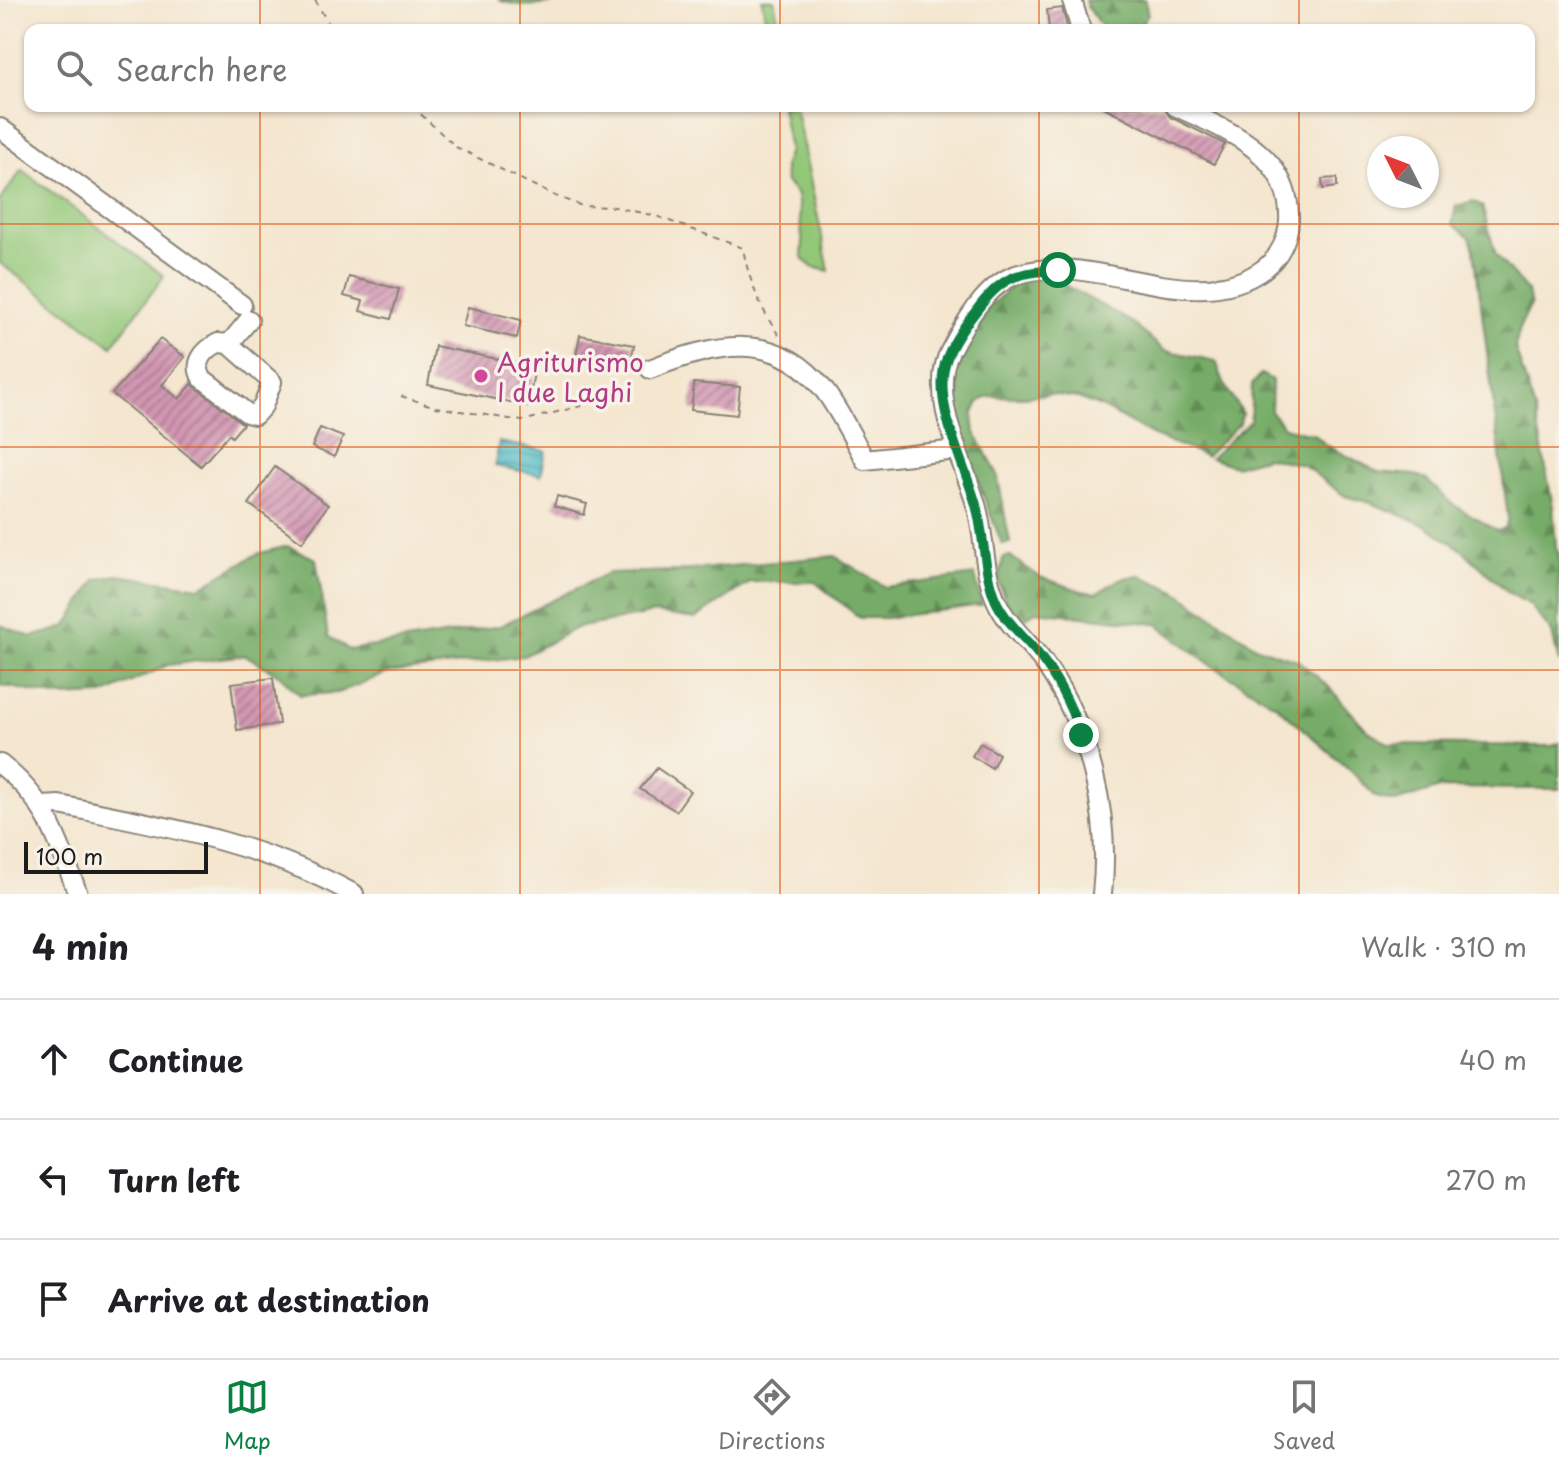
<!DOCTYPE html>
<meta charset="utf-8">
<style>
:root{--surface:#fff;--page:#f2f2f2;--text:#202124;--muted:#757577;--line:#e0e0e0;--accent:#0b8043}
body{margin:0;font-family:"Playpen Sans",sans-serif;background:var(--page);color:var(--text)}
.compass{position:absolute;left:1367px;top:136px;width:72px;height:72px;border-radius:50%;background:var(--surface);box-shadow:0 2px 6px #0004;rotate:312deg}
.scale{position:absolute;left:24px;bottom:20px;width:184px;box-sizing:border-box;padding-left:8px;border:4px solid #1c1c1c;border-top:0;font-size:22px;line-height:28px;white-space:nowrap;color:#1c1c1c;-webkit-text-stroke:6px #f7f3e8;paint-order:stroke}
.stop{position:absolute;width:24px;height:24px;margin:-18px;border:6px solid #0b8043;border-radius:50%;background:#fff}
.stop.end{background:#0b8043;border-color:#fff;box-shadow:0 2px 8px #0008}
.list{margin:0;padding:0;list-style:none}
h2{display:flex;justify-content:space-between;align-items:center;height:104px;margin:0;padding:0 32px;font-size:34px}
h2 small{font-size:26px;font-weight:400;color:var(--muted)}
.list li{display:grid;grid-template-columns:52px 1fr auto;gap:24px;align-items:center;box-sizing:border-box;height:120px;padding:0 32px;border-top:2px solid var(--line)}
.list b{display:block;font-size:30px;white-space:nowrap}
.list em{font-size:26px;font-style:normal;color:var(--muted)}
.icon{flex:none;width:44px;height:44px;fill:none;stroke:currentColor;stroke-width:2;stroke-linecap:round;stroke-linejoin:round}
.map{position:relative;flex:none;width:1559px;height:894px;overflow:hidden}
.search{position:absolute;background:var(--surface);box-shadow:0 2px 6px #0004;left:24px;right:24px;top:24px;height:88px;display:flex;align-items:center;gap:20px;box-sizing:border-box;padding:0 28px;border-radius:16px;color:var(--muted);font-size:30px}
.sheet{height:464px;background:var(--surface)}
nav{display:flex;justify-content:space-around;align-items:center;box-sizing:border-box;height:112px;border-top:2px solid var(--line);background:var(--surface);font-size:22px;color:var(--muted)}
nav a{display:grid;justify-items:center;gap:4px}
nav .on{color:var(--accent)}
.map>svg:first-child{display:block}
</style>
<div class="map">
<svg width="1559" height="894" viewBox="0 0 1559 894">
<defs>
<pattern id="forest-firs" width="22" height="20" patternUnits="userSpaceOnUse" patternTransform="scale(2)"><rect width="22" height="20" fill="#76ac68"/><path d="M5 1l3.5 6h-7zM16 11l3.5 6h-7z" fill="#608b55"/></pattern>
<pattern id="water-rules" width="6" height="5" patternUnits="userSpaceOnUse" patternTransform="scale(2)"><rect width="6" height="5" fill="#4fbdc7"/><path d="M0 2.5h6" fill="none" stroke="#4199a1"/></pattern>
<pattern id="building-hatch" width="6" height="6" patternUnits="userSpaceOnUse" patternTransform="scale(2)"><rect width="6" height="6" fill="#d297b2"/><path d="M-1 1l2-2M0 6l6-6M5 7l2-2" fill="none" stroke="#aa7a90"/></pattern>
</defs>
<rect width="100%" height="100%" fill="#f7f3e8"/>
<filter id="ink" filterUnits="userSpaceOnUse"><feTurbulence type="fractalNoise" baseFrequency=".0125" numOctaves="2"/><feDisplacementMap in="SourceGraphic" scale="16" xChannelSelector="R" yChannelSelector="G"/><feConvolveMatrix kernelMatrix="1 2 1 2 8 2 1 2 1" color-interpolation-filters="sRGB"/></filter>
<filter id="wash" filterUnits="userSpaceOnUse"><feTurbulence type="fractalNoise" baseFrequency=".006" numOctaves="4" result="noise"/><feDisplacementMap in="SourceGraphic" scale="32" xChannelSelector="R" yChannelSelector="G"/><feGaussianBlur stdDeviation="1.8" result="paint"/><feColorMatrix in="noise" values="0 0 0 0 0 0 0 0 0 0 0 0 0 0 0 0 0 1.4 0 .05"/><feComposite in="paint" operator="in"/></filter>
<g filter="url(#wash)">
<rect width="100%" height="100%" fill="#f4e6cf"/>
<path fill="#93c778" stroke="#58724a" stroke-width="2" d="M762,0H774L780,30H767Z
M781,106H795L829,271L812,267L802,257L803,245L797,195L785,181L784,166L789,150Z
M22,170L164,276L112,346L0,263V200Z"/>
<path fill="url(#forest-firs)" stroke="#496442" stroke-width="2" d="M498,0H566C542,7 521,8 498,0Z
M1085,0H1145L1148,14L1137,30H1104L1087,7Z
M1473,201L1482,206L1496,255L1527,291L1531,305L1521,324L1515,348L1535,410L1553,507L1556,547L1559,555V663L1552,633L1530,605L1509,593L1462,550L1425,525L1371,503L1345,496L1303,465L1267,457L1235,466L1210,458L1250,421L1252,385L1261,374L1272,380L1271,412L1284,427L1315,435L1326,445L1378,472L1416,475L1426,479L1452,504L1498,531L1505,528L1508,518L1474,250L1470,237L1452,224L1456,206Z
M1022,277L1056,280L1131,322L1164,350L1216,361L1225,386L1242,413L1240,423L1206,456L1154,436L1101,407L1078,398L1050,394L1022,397L989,396L979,402L973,415L975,433L997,473L1010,543L1002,544C985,498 937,397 957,350C971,321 998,298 1022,277Z
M287,546L316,559L328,636L349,650L500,626L608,573L679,571L835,556L885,587L975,575L982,605L886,618H860L815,582H751L695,619L655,613L576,628L524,656L388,673L337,693L300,695L279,675L245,655L168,665L103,695L60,697L0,685V625L32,637L66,627L96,580L117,575L200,587L257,554Z
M1010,556L1040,577L1082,591L1097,593L1120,579L1139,575L1176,591L1257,647L1297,660L1327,685L1367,730L1390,744L1552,746L1559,743V789L1440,788L1395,802L1376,797L1351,771L1277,706L1211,665L1157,624L1035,611L1026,618L1008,611L998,580L1003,558Z"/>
<path fill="url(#water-rules)" stroke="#366c72" stroke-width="2" d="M499,442L546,451L541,475L495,466Z"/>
<g id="blocks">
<path fill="url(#building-hatch)" d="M1062,8L1068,30H1049L1047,10Z
M1102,106H1163L1170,117L1225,144L1214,164Z
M1337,178V187L1323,189L1322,179Z
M349,277L399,289L391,319L360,311L363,301L344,296Z
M468,307L521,320L517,338L463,326Z
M580,335L634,345L630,366L576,356Z
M160,339L185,357L162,385L179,399L192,384L243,424L232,437L229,434L201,466L112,394Z
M435,346L535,367L528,406L428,385Z
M694,383L740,387L737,415L691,410Z
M320,428L343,437L334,457L312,447Z
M275,467L328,505L302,542L249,504Z
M557,496L587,504L584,515L554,506Z
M273,678L279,724L237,730L231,683Z
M980,743L999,754L992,768L972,756Z
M657,768L690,791L676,811L640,789Z"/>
</g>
</g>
<g filter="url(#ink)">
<use href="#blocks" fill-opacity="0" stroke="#888176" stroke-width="2"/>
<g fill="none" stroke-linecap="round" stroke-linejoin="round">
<g stroke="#888176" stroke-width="22">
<path id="minor" d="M1072,0L1081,30
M0,128L242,305
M218,343L229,344L272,382L263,406L255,415L247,413L202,378C193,363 204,350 218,343Z
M229,344L249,320
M650,369C714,344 776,328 824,390C840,411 852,437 865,460L957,450
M0,764C48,801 57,839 78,894
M42,806L59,805C163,826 260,842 354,894
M1102,894C1111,816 1090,729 1045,664C1030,643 1008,626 997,602C983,573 985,538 977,508C965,463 927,396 950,351C964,324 986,285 1016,275C1091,248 1194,322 1265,268C1279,257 1288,239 1289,221C1292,153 1226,130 1175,106"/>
</g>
<path stroke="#888176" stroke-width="2" stroke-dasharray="6 6" stroke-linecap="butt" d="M315,0L332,30
M412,106L456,147L555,196L582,206L615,207L656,216L743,248C748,279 762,313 781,338
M401,396L436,407L522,421L581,406L591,394L586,383"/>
<use href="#minor" stroke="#fff" stroke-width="18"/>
</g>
</g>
<g fill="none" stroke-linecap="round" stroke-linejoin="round" filter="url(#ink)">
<path stroke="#0b8043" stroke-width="10" d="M1058,270C1016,272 1001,277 976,311C965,325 953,341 947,358C930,400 965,464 976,505C985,536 983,572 996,601C1006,622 1024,637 1038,654C1057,678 1071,706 1081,735"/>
</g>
<path fill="none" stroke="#de560d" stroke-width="2" stroke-opacity="0.55" d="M260,0V30M520,0V30M780,0V30M1039,0V30M1299,0V30M260,106V894M520,106V894M780,106V894M1039,106V894M1299,106V894M0,224H1559M0,447H1559M0,670H1559"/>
<circle fill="#d1479c" stroke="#f7f3e8" stroke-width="3" cx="481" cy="376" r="8"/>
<g text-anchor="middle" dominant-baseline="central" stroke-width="7" stroke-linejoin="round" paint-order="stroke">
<g font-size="26" fill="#b23c85" stroke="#f7f3e8" text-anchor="start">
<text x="497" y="361">Agriturismo<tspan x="497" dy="30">I due Laghi</tspan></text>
</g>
</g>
</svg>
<svg class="compass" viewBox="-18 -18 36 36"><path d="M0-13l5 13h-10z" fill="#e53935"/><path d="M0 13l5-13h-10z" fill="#757577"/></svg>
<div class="scale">100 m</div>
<div class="stop" style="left:1058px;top:270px"></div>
<div class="stop end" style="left:1081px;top:735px"></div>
<div class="search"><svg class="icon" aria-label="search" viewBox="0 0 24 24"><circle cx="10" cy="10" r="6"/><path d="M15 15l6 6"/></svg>Search here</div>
</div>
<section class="sheet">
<h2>4 min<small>Walk · 310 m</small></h2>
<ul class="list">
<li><svg class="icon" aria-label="ahead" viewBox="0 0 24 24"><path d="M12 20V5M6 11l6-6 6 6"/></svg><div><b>Continue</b></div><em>40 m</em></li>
<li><svg class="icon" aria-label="left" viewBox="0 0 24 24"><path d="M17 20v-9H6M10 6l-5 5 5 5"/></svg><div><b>Turn left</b></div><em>270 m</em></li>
<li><svg class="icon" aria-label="arrive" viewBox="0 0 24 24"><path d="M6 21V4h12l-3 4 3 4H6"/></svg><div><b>Arrive at destination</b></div></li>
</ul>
</section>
<nav>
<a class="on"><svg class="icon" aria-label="map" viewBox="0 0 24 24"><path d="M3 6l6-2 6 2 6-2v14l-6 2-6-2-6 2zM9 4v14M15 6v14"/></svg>Map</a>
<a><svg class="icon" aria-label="directions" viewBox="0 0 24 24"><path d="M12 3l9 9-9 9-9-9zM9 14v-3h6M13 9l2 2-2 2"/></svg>Directions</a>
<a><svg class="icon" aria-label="saved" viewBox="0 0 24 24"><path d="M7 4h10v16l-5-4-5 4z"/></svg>Saved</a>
</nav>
